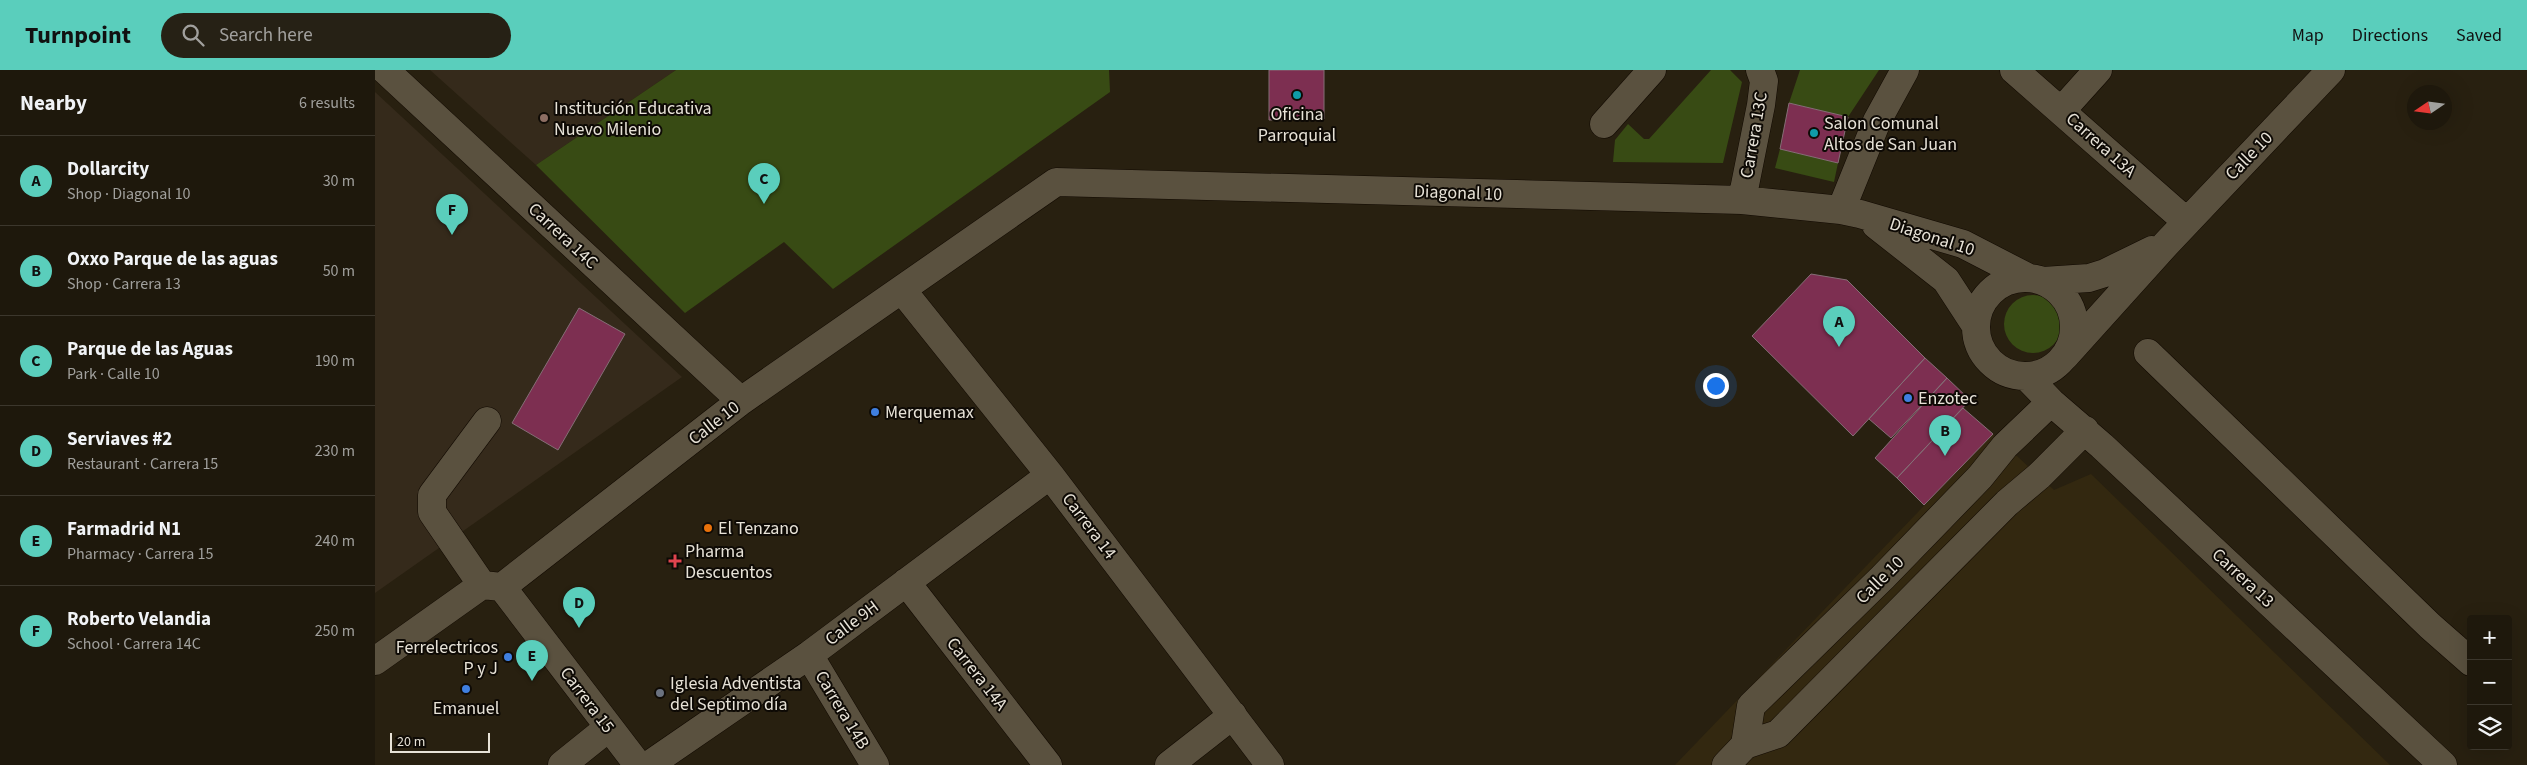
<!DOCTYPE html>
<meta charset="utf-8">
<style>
:root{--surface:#1e180c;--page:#262115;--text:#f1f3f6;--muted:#a1a09d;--line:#3c372d;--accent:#5acebc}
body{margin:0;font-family:"Source Sans 3",sans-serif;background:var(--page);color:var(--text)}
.controls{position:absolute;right:15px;bottom:15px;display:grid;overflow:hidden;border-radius:5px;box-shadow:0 5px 20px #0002}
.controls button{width:45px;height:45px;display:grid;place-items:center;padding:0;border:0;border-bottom:1px solid var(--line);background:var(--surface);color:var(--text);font:25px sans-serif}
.compass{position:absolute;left:2032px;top:15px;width:45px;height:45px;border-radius:50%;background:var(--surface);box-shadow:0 5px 20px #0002;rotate:257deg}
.scale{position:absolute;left:15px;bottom:12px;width:100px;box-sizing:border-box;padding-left:5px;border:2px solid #e7e2d7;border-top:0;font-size:14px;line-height:18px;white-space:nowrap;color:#e7e2d7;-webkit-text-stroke:4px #0e0a05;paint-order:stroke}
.you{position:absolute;left:1340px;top:315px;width:18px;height:18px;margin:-12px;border:4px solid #fff;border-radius:50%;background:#1a73e8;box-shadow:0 0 0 8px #1a73e833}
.badge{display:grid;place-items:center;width:32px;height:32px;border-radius:50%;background:var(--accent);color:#111;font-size:16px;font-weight:700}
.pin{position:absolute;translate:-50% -41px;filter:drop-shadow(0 1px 2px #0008)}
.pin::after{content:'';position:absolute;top:26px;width:18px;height:15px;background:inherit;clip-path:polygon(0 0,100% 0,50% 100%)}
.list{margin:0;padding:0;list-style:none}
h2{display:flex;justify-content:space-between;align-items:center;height:65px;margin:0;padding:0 20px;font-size:21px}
h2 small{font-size:16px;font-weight:400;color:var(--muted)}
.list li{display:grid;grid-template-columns:32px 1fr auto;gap:15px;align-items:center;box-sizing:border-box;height:90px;padding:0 20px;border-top:1px solid var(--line)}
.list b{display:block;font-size:19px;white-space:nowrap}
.list p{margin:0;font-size:16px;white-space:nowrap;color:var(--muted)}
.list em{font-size:16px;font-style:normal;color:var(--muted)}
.icon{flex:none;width:28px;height:28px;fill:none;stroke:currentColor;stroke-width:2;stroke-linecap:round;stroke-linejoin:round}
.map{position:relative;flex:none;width:2152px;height:695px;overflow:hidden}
header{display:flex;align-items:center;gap:30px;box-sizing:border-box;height:70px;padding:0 25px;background:var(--accent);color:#111}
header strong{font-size:24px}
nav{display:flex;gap:28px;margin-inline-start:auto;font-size:18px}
.search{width:350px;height:45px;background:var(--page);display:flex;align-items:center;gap:12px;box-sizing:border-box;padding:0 18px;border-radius:28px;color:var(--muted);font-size:19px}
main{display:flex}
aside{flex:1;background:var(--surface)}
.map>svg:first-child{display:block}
</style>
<header>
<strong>Turnpoint</strong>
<div class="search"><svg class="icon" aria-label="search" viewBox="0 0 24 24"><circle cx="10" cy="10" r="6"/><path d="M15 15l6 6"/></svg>Search here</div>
<nav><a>Map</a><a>Directions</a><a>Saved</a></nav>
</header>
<main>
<aside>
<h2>Nearby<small>6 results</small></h2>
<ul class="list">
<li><span class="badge">A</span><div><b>Dollarcity</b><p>Shop · Diagonal 10</p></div><em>30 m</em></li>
<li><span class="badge">B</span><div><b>Oxxo Parque de las aguas</b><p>Shop · Carrera 13</p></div><em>50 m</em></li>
<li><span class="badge">C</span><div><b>Parque de las Aguas</b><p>Park · Calle 10</p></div><em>190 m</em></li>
<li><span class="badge">D</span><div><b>Serviaves #2</b><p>Restaurant · Carrera 15</p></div><em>230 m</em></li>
<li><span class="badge">E</span><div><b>Farmadrid N1</b><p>Pharmacy · Carrera 15</p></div><em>240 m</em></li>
<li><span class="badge">F</span><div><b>Roberto Velandia</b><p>School · Carrera 14C</p></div><em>250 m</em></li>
</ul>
</aside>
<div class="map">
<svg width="2152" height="695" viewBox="0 0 2152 695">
<rect width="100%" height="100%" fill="#282010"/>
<path fill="#332810" d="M1618,364L1679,420L1716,404L2015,695H1300Z"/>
<path fill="#352a1b" d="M55,0H301L161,95Z
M0,22L307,307L0,523Z"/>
<path fill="#384b14" d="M301,0H734L735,22L458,219L409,172L310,243L161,95Z
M1336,0H1355L1367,12L1348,93L1238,92L1240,70L1253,54L1269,69H1274Z
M1425,0H1504L1473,47L1414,33Z
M1405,79L1463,93L1459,112L1400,98Z
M1629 254a29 29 0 1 1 58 0a29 29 0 1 1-58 0Z"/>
<path fill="#7d2f51" stroke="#856e76" d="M894,0H949V49L894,50Z
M1414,33L1473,47L1463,93L1405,79Z
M1436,204L1472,210L1550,288L1478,366L1377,266Z
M204,238L250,264L183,380L137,353Z
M1550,288L1572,308L1516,368L1494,349Z
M1572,308L1595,330L1522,408L1500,388Z
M1588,338L1618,364L1549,435L1522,408Z"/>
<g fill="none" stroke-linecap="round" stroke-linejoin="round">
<g stroke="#110900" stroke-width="29">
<path id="minor" d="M10,0L366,331
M1639,0L1812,152
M1687,40L1723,0
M1229,54L1277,0
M1367,130L1386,35L1389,11L1385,0
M1466,140L1502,51L1530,0
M1501,155L1571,210L1601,256
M1601 257a49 49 0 1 1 98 0a49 49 0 1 1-98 0Z
M1668,211L1714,208L1730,203L1777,180
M527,220L675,405L895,695
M1773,283L2055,556L2096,592
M1690,286L1792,173L1956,0
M1651,306L1676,332L1727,376L2068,695
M531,512L673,695
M107,515L57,442V425L112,351
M127,517L263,695
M434,585L500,695
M0,591L107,515L127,517L366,331L681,112L1367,130L1466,140L1485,144L1588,174L1654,208
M1370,675L1403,664L1632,433L1664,406L1710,360
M187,695L233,658
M274,695L434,585L675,405
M794,695L858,645
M1351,695L1370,675L1376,636L1508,507L1605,407L1630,376L1676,332"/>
</g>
<use href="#minor" stroke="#5a513f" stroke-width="28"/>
</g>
<g fill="#0f9aa8" stroke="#0e0a05" stroke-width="2">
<circle cx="922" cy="25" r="5"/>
<circle cx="1439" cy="63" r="5"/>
</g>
<circle fill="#8d6e63" stroke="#0e0a05" stroke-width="2" cx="169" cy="48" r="5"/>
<g fill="#3f7fe0" stroke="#0e0a05" stroke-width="2">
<circle cx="1533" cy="328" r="5"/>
<circle cx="500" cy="342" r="5"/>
<circle cx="133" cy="587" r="5"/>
<circle cx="91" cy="619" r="5"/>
</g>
<circle fill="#e8710a" stroke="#0e0a05" stroke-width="2" cx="333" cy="458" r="5"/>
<path fill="#e0444e" stroke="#0e0a05" stroke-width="2" d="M297.5 483.5h5v5h5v5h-5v5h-5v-5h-5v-5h5z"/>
<circle fill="#6b7280" stroke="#0e0a05" stroke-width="2" cx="285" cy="623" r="5"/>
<g text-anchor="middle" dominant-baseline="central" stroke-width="4" stroke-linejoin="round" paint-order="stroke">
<g font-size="18" fill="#e7e2d7" stroke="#0e0a05" text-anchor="start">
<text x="179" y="38">Institución Educativa<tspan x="179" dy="21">Nuevo Milenio</tspan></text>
<text x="922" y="44" text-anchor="middle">Oficina<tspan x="922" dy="21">Parroquial</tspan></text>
<text x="1449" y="53">Salon Comunal<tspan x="1449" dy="21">Altos de San Juan</tspan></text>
<text x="1543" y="328">Enzotec</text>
<text x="510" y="342">Merquemax</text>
<text x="343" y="458">El Tenzano</text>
<text x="310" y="481">Pharma<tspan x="310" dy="21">Descuentos</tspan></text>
<text x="123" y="577" text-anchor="end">Ferrelectricos<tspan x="123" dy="21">P y J</tspan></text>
<text x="295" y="613">Iglesia Adventista<tspan x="295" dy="21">del Septimo día</tspan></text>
<text x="91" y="638" text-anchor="middle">Emanuel</text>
</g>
<g font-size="18" fill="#e7e2d7" stroke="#0e0a05">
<text transform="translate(1379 65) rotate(-80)">Carrera 13C</text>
<text transform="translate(1726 75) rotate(42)">Carrera 13A</text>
<text transform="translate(1874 86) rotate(-46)">Calle 10</text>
<text transform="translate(1083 123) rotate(2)">Diagonal 10</text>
<text transform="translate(188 166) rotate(43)">Carrera 14C</text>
<text transform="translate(1557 167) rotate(18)">Diagonal 10</text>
<text transform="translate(339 353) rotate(-38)">Calle 10</text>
<text transform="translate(714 456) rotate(53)">Carrera 14</text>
<text transform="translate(1868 508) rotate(43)">Carrera 13</text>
<text transform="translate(1505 510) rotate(-45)">Calle 10</text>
<text transform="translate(477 553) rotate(-37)">Calle 9H</text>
<text transform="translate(602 604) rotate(52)">Carrera 14A</text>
<text transform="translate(212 630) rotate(53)">Carrera 15</text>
<text transform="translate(467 640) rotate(59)">Carrera 14B</text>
</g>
</g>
</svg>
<div class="controls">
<button>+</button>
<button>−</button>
<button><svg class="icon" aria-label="layers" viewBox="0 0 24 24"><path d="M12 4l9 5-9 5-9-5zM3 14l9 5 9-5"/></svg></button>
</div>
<svg class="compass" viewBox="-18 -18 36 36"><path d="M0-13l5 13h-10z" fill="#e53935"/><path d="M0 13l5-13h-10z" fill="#a1a09d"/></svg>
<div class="scale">20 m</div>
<div class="you"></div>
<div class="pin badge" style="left:1464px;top:277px">A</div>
<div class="pin badge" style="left:1570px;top:386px">B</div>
<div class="pin badge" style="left:389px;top:134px">C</div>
<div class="pin badge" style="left:204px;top:558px">D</div>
<div class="pin badge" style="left:157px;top:611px">E</div>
<div class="pin badge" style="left:77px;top:165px">F</div>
</div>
</main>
